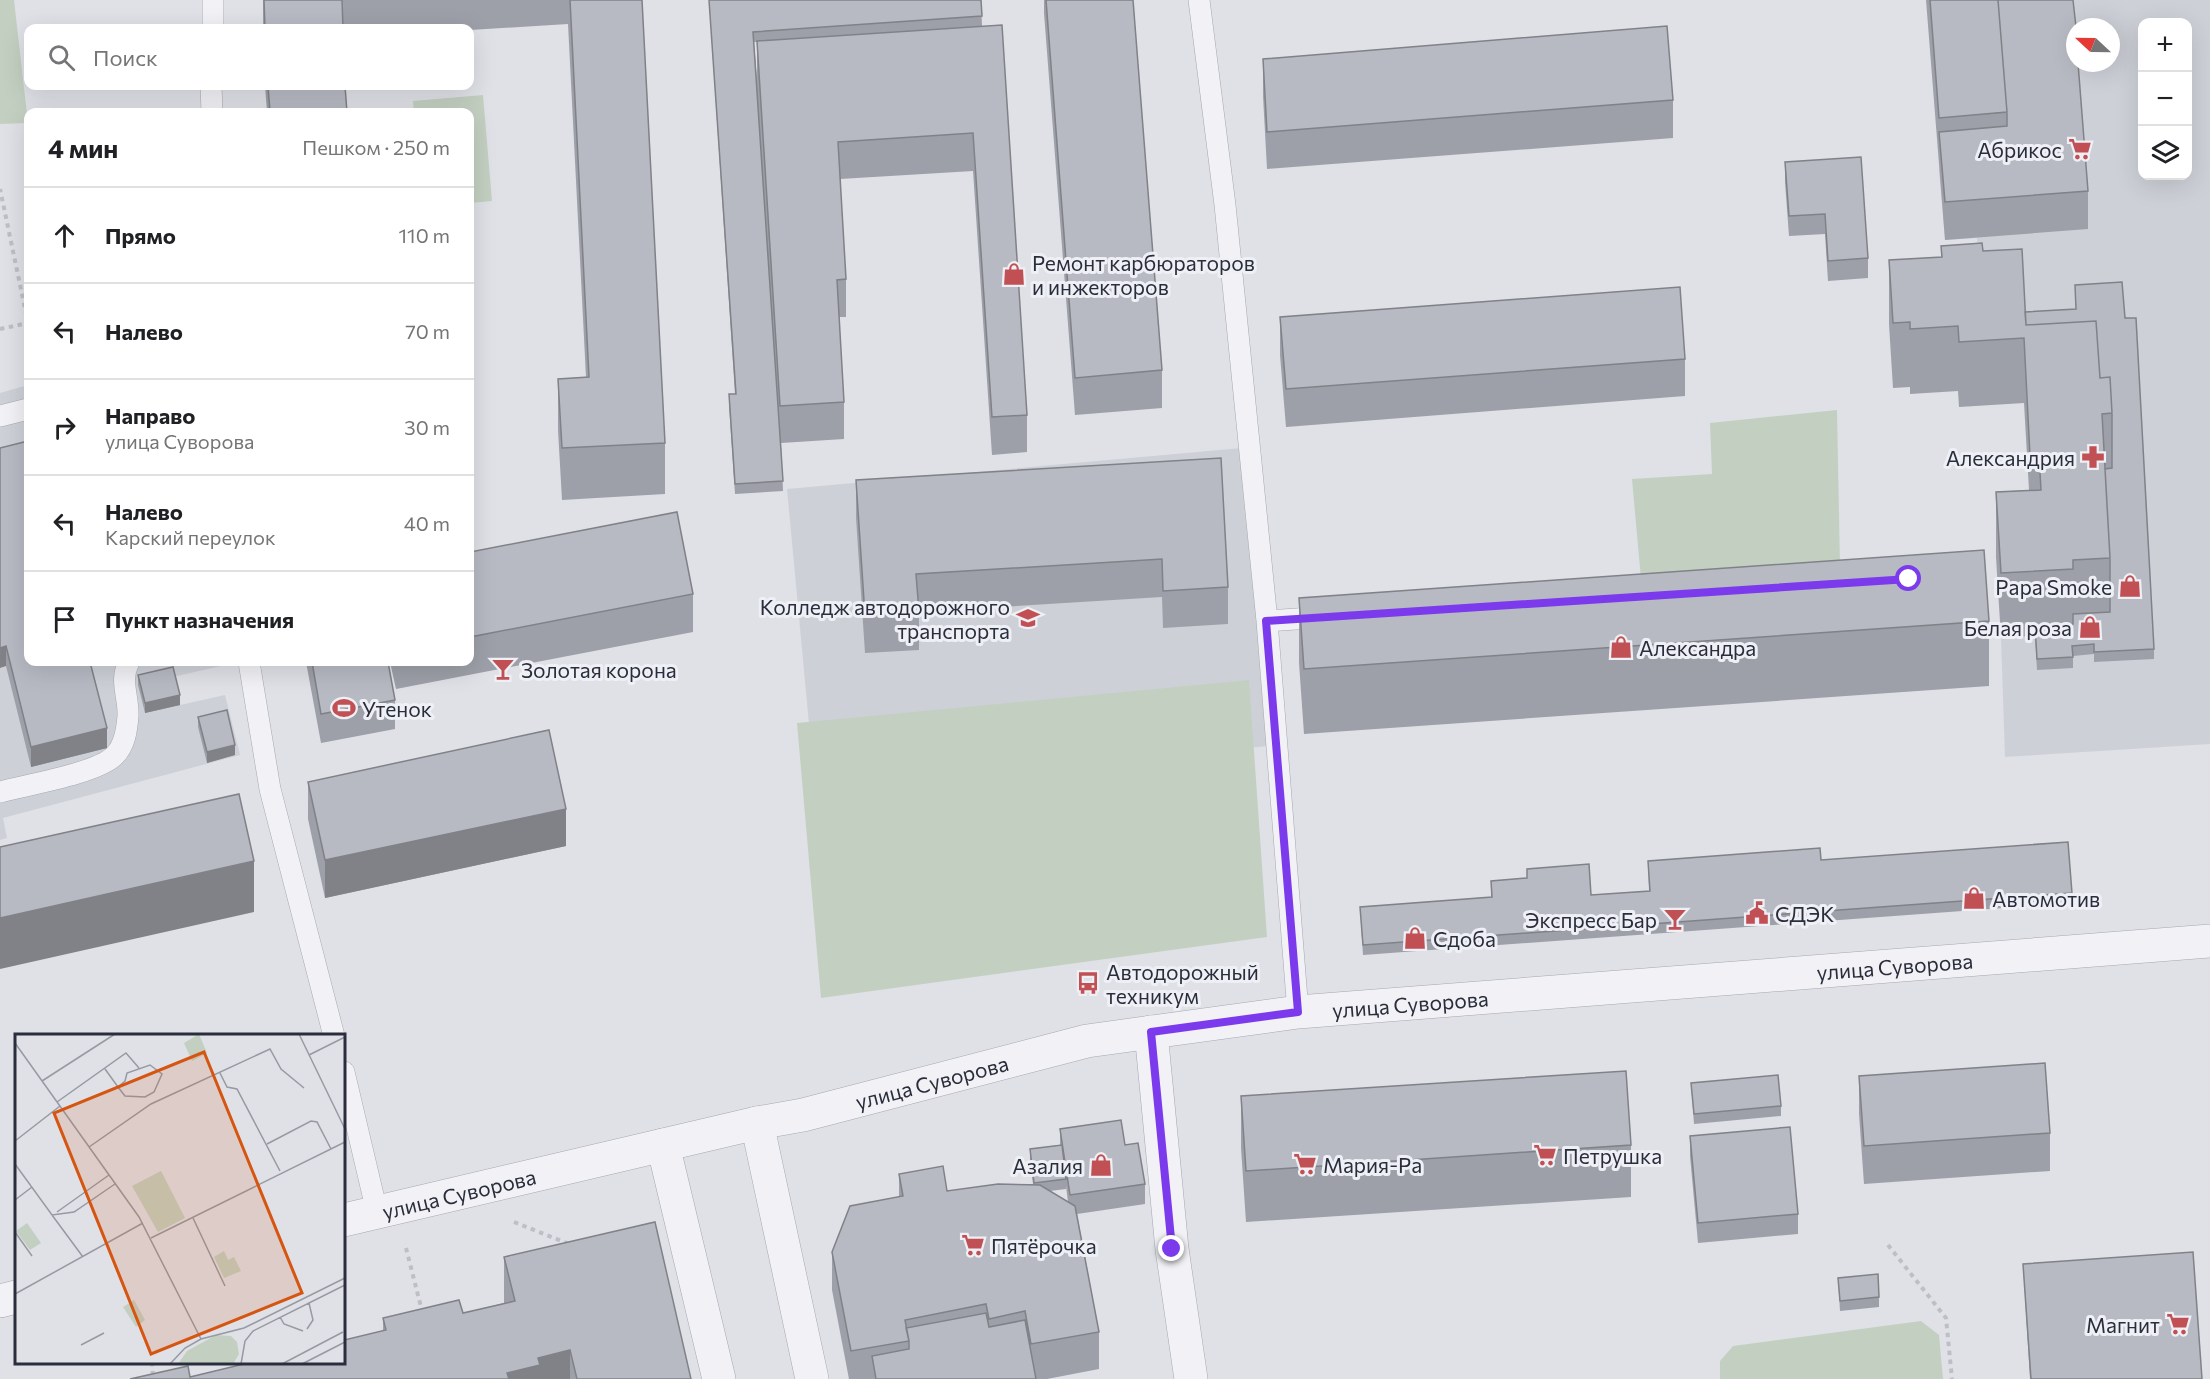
<!DOCTYPE html>
<html lang="ru">
<meta charset="utf-8">
<style>
:root{--surface:#fff;--page:#f6f6f6;--text:#202124;--muted:#757577;--line:#e0e0e0}
body{margin:0;font-family:Commissioner,sans-serif;background:var(--page);color:var(--text)}
.controls{position:absolute;right:18px;top:18px;display:grid;overflow:hidden;border-radius:12px;box-shadow:0 6px 24px #0002}
.controls button{width:54px;height:54px;display:grid;place-items:center;padding:0;border:0;border-bottom:2px solid var(--line);background:var(--surface);color:var(--text);font:30px sans-serif}
.compass{position:absolute;left:2066px;top:18px;width:54px;height:54px;border-radius:50%;background:var(--surface);box-shadow:0 6px 24px #0002;rotate:292deg}
.stop{position:absolute;width:18px;height:18px;margin:-14px;border:4px solid #7c3aed;border-radius:50%;background:#fff}
.stop.end{background:#7c3aed;border-color:#fff;box-shadow:0 2px 6px #0008}
.list{margin:0;padding:0;list-style:none}
h2{display:flex;justify-content:space-between;align-items:center;height:78px;margin:0;padding:0 24px;font-size:26px}
h2 small{font-size:20px;font-weight:400;color:var(--muted)}
.list li{display:grid;grid-template-columns:39px 1fr auto;gap:18px;align-items:center;box-sizing:border-box;height:96px;padding:0 24px;border-top:2px solid var(--line)}
.list b{display:block;font-size:22px;white-space:nowrap}
.list p{margin:0;font-size:20px;white-space:nowrap;color:var(--muted)}
.list em{font-size:20px;font-style:normal;color:var(--muted)}
.icon{flex:none;width:33px;height:33px;fill:none;stroke:currentColor;stroke-width:2;stroke-linecap:round;stroke-linejoin:round}
.map{position:relative;flex:none;width:2210px;height:1379px;overflow:hidden}
.search{position:absolute;background:var(--surface);box-shadow:0 6px 24px #0002;left:24px;top:24px;width:450px;height:66px;display:flex;align-items:center;gap:15px;box-sizing:border-box;padding:0 21px;border-radius:12px;color:var(--muted);font-size:22px}
.panel{position:absolute;background:var(--surface);box-shadow:0 6px 24px #0002;left:24px;top:108px;width:450px;height:558px;border-radius:12px}
.map>svg:first-child{display:block}
</style>
<div class="map">
<svg width="2210" height="1379" viewBox="0 0 2210 1379">
<rect width="100%" height="100%" fill="#dfe1e7"/>
<path fill="#ced0d8" fill-rule="evenodd" d="M1994,0H2210V744L2005,757L2001,638L2072,634L2102,479L1983,315L1977,238L1945,240L1939,169L2007,163ZM2142,22H2188V176H2142ZM2075,27H2111V63H2075Z
M28,385V662H221V666L173,677L180,705L225,695L240,755L3,818L7,838L0,840V393Z
M1242,448L1269,746L815,788L787,489Z"/>
<path fill="#c3d0c1" d="M0,0H14L28,123L0,124Z
M483,95L492,201L470,203V112H414L413,101Z
M1837,410L1840,566L1641,579L1632,479L1712,474L1710,423Z
M1249,680L1267,937L821,998L797,723Z
M1921,1321L1939,1335L1943,1379H1720V1361L1733,1346Z"/>
<g fill="none" stroke-linecap="round" stroke-linejoin="round">
<g stroke="#a5a8b0" stroke-width="22">
<path id="service" d="M1199,0L1225,205L1267,621L1298,1012
M213,28V0
M211,86L212,112
M0,416L28,409
M1267,621L1326,617
M249,662L270,789L334,1036
M0,792C26,785 99,773 115,755C125,745 127,729 128,716C129,697 119,680 129,662
M344,1072L377,1212"/>
</g>
<g stroke="#a5a8b0" stroke-width="34">
<path id="minor" d="M1151,1032L1172,1249L1191,1379
M757,1123L812,1379
M663,1145L719,1379"/>
</g>
<g stroke="#a5a8b0" stroke-width="34">
<g id="tertiary">
<path id="s1" d="M344,1220L757,1123L803,1115L1087,1041L1298,1012L2210,941"/>
<path d="M0,1301L16,1297"/>
</g>
</g>
<path stroke="#bebfc6" stroke-width="4" stroke-dasharray="4.5 4.5" stroke-linecap="butt" d="M0,329L28,323L0,189
M514,1222L569,1244
M1888,1245L1946,1318L1952,1379
M406,1248L422,1311
M152,1362L153,1379"/>
<use href="#service" stroke="#f2f2f6" stroke-width="21"/>
<use href="#minor" stroke="#f2f2f6" stroke-width="33"/>
<use href="#tertiary" stroke="#f2f2f6" stroke-width="33"/>
</g>
<path fill="#9da0a8" fill-rule="evenodd" d="M263,0H642L665,443V494L562,500L558,430V379L586,377L568,24L470,30V28H263Z
M709,0H981L982,26L1027,415V452L992,455L973,171L840,179L846,279V317H839L844,402V439L781,443L783,491L735,494L729,405V394H735ZM754,42H757V79Z
M1044,0H1133L1162,370V408L1075,415L1044,13Z
M1926,0H2073L2088,191V229L1945,240Z
M1263,59L1673,100V138L1267,169L1263,96Z
M265,86H345L347,112H267Z
M1785,162L1868,258V278L1828,281L1825,234L1789,236L1785,182Z
M1941,246L1983,251L2025,312L2076,309L2075,285L2125,318L2154,649V659L2094,662V654L2073,656V668L2037,670L2035,636L2001,638L1996,557V492L2029,490L2024,403L1959,407L1958,391L1910,394V387L1893,388L1889,324V260L1941,257Z
M1280,317L1685,359V396L1286,427L1280,355Z
M0,448L107,748L31,767L6,666Z
M1221,458L1228,587V624L1163,628L1162,597L919,612V650L865,653L856,518V480Z
M470,552L693,594V632L396,689L390,662H470Z
M1299,598L1989,621V686L1304,734L1299,663Z
M306,662H388L395,700V729L321,743Z
M138,675L180,705L145,713L138,685Z
M198,717L235,755L207,763L198,727Z
M308,782L566,846L325,898L308,819Z
M1821,860L2072,893V903L1363,955L1360,907L1491,897V881L1527,878V869L1591,895L1649,891L1648,861Z
M1859,1076L2050,1133V1171L1864,1184L1859,1114Z
M1691,1083L1781,1106V1116L1694,1124Z
M1241,1096L1631,1145V1197L1246,1222L1241,1148Z
M1060,1129L1125,1145L1145,1184V1204L1077,1214L1099,1332V1369L1047,1379H849L832,1290V1252L899,1197V1174L947,1191L1033,1184L1030,1160V1149L1060,1145ZM1066,1186L1068,1202L1050,1191L1066,1189Z
M1690,1136L1798,1214V1234L1698,1243L1690,1156Z
M504,1257L691,1379H130L190,1377L241,1365V1362H344L383,1331V1318L463,1313L504,1303Z
M2023,1264L2202,1379H2030Z
M1838,1278L1879,1297V1307L1840,1311Z"/>
<path fill="#808288" d="M6,646V666L0,668V648Z
M180,695V705L145,713V703Z
M107,728V748L31,767V747Z
M235,745V755L207,763V752Z
M566,809V846L325,898V860Z
M254,861V912L0,969V918Z
M570,1350V1379H507V1373L538,1358Z"/>
<path fill="#b7bac3" stroke="#808288" stroke-width="1.5" d="M264,0H342L343,28H265Z
M570,0H642L665,443L562,448L558,379L589,377Z
M709,0H981L982,16L753,32L783,481L735,484L729,394H736Z
M1046,0H1133L1162,370L1075,378Z
M1930,0H1998L2007,112L1939,118Z
M1998,0H2073L2076,27L2075,63H2078L2088,191L1945,202L1939,132L2007,126V112Z
M1002,25L1027,415L992,417L973,133L838,142L846,279L837,280L844,402L780,406L757,41Z
M1667,26L1673,100L1267,132L1263,59Z
M268,86H345L347,112H270Z
M1861,157L1868,258L1828,261L1825,214L1789,216L1785,162Z
M1982,243L1983,251L2022,249L2026,325L2096,321L2100,378L2110,377L2112,413L2102,414L2110,558L2073,560V569L2001,573L1996,492L2041,490L2039,455L2030,456L2024,338L1959,342L1958,326L1910,329V322L1893,323L1889,260L1942,257L1941,246Z
M2122,282L2125,318H2136L2154,649L2094,652V644L2072,646L2073,657L2037,659L2035,626L2073,624V614L2110,612V558L2105,469L2112,468V413L2110,377L2100,378L2096,321L2026,325L2025,312L2076,309L2075,285Z
M1680,287L1685,359L1286,389L1280,317Z
M28,441V662H90L107,728L31,747L6,646L0,648V448Z
M1221,458L1228,587L1163,591L1162,559L916,574L919,612L865,616L856,480Z
M677,512L693,594L470,637V552Z
M1984,550L1989,621L1304,669L1299,598Z
M312,662H388L395,700L321,714Z
M173,667L180,695L145,703L138,675Z
M227,710L235,745L207,752L198,717Z
M549,730L566,809L325,860L308,782Z
M239,794L254,861L0,918V847Z
M2068,842L2072,893L1363,945L1360,907L1492,897L1491,881L1527,878V869L1589,864L1591,895L1650,891L1648,861L1820,848L1821,860Z
M2045,1063L2050,1133L1864,1146L1859,1076Z
M1626,1071L1631,1145L1246,1171L1241,1096Z
M1778,1075L1781,1106L1694,1114L1691,1083Z
M1121,1120L1125,1145L1138,1143L1145,1184L1070,1195L1060,1129Z
M1790,1127L1798,1214L1698,1223L1690,1136Z
M1062,1145L1066,1179L1034,1183L1030,1149Z
M943,1166L947,1191L998,1184L1040,1185L1075,1206L1099,1332L1031,1344L1025,1311L989,1319L986,1304L905,1320L909,1341L851,1351L832,1252L850,1206L903,1196L899,1174Z
M655,1222L691,1379H577L570,1350L538,1358L540,1365L507,1373L509,1379H130L188,1366L190,1377L244,1364V1362H344V1340L386,1330L383,1318L459,1300L463,1313L515,1301L504,1257Z
M2193,1252L2202,1379H2031L2023,1264Z
M1878,1274L1879,1297L1840,1301L1838,1278Z
M986,1313L989,1327L1025,1320L1036,1379H876L872,1356L909,1349V1341L906,1328Z"/>
<g fill="none" stroke-linecap="round" stroke-linejoin="round">
<path stroke="#7c3aed" stroke-width="8" d="M1172,1249L1151,1032L1298,1012L1266,621L1909,579"/>
</g>
<defs>
<g id="supermarket-bare" transform="scale(1.8)"><path d="M-6-5.5h2.5l.6 2H6L4.5 2H-2.5L-4.4-4H-6ZM-1.5 3.2a1.3 1.3 0 1 0 .1 0ZM3 3.2a1.3 1.3 0 1 0 .1 0Z" fill="#c05054" stroke="#eef0f5" stroke-width="2.5" paint-order="stroke"/></g>
<g id="shop-bare" transform="scale(1.8)"><path d="M-5-2.5h2.3a2.7 3.5 0 0 1 5.4 0H5L5.5 6h-11ZM-1.5-2.5h3a1.5 2.3 0 0 0-3 0Z" fill="#c05054" stroke="#eef0f5" stroke-width="2.5" paint-order="stroke"/></g>
<g id="pharmacy-bare" transform="scale(1.8)"><path d="M-2-6h4v4h4v4h-4v4h-4v-4h-4v-4h4Z" fill="#c05054" stroke="#eef0f5" stroke-width="2.5" paint-order="stroke"/></g>
<g id="university-bare" transform="scale(1.8)"><path d="M0-5L7-2L0 1L-7-2ZM-4 1L0 2.5L4 1V4Q0 6-4 4Z" fill="#c05054" stroke="#eef0f5" stroke-width="2.5" paint-order="stroke"/></g>
<g id="bar-bare" transform="scale(1.8)"><path d="M-6-5H6L.8 .8V4.5H3.5V6h-7V4.5H-.8V.8Z" fill="#c05054" stroke="#eef0f5" stroke-width="2.5" paint-order="stroke"/></g>
<g id="stadium-bare" transform="scale(1.8)"><path d="M0-5a6.5 5 0 1 0 0 10a6.5 5 0 1 0 0-10ZM-3.5-1.8h7v3.6h-7Z" fill="#c05054" stroke="#eef0f5" stroke-width="2.5" paint-order="stroke"/></g>
<g id="civic-bare" transform="scale(1.8)"><path d="M-.6-6.5H3V-4.5H.6V-3L4-1V1h2V6H-6V1h2V-1L-.6-3ZM-1.2 2.5V6h2.4V2.5Z" fill="#c05054" stroke="#eef0f5" stroke-width="2.5" paint-order="stroke"/></g>
<g id="bus-bare" transform="scale(1.8)"><path d="M-5-6H5V4H4V6H2V4H-2V6H-4V4H-5ZM-3.5-4V0h7V-4ZM-3.5 1.2v1.5H-2V1.2ZM2 1.2v1.5H3.5V1.2Z" fill="#c05054" stroke="#eef0f5" stroke-width="2.5" paint-order="stroke"/></g>
</defs>
<g fill-rule="evenodd">
<use href="#supermarket-bare" x="2080" y="149"/>
<use href="#shop-bare" x="1014" y="274"/>
<use href="#pharmacy-bare" x="2093" y="457"/>
<use href="#shop-bare" x="2130" y="586"/>
<use href="#university-bare" x="1028" y="618"/>
<use href="#shop-bare" x="2090" y="627"/>
<use href="#shop-bare" x="1621" y="647"/>
<use href="#bar-bare" x="503" y="669"/>
<use href="#stadium-bare" x="344" y="708"/>
<use href="#shop-bare" x="1974" y="898"/>
<use href="#civic-bare" x="1757" y="913"/>
<use href="#bar-bare" x="1675" y="919"/>
<use href="#shop-bare" x="1415" y="938"/>
<use href="#bus-bare" x="1088" y="983"/>
<use href="#supermarket-bare" x="1545" y="1155"/>
<use href="#supermarket-bare" x="1305" y="1164"/>
<use href="#shop-bare" x="1101" y="1165"/>
<use href="#supermarket-bare" x="973" y="1245"/>
<use href="#supermarket-bare" x="2178" y="1324"/>
</g>
<g text-anchor="middle" dominant-baseline="central" stroke-width="6" stroke-linejoin="round" paint-order="stroke">
<g font-size="21" fill="#2a2e3c" stroke="#eef0f5" text-anchor="start">
<text x="2062" y="149" text-anchor="end">Абрикос</text>
<text x="1032" y="262">Ремонт карбюраторов<tspan x="1032" dy="24">и инжекторов</tspan></text>
<text x="2075" y="457" text-anchor="end">Александрия</text>
<text x="2112" y="586" text-anchor="end">Papa Smoke</text>
<text x="1010" y="606" text-anchor="end">Колледж автодорожного<tspan x="1010" dy="24">транспорта</tspan></text>
<text x="2072" y="627" text-anchor="end">Белая роза</text>
<text x="1639" y="647">Александра</text>
<text x="521" y="669">Золотая корона</text>
<text x="362" y="708">Утенок</text>
<text x="1992" y="898">Автомотив</text>
<text x="1775" y="913">СДЭК</text>
<text x="1657" y="919" text-anchor="end">Экспресс Бар</text>
<text x="1433" y="938">Сдоба</text>
<text x="1106" y="971">Автодорожный<tspan x="1106" dy="24">техникум</tspan></text>
<text x="1563" y="1155">Петрушка</text>
<text x="1323" y="1164">Мария-Ра</text>
<text x="1083" y="1165" text-anchor="end">Азалия</text>
<text x="991" y="1245">Пятёрочка</text>
<text x="2160" y="1324" text-anchor="end">Магнит</text>
</g>
<g font-size="21" fill="#2a2e3c" stroke="#eef0f5">
<text stroke="none"><textPath href="#s1" startOffset="1576">улица Суворова</textPath></text>
<text stroke="none"><textPath href="#s1" startOffset="1090">улица Суворова</textPath></text>
<text stroke="none"><textPath href="#s1" startOffset="604">улица Суворова</textPath></text>
<text stroke="none"><textPath href="#s1" startOffset="118">улица Суворова</textPath></text>
</g>
</g>
<g transform="translate(15 1034)">
<rect width="330" height="330" fill="#dfe1e7"/>
<path d="M184,0L192,19L177,27L169,9ZM146,137L170,184L143,198L117,152ZM12,189L26,209L15,216L1,197ZM209,217L213,226L219,223L226,237L209,244L199,223ZM119,266L130,286L121,293L108,273ZM201,301L216,302L222,308L224,320L218,330H163L172,317Z" fill="#c3d0c1"/>
<path fill="none" stroke="#9799a3" stroke-width="1.5" d="M284,0L330,95M0,9L124,183L186,305M294,21L330,3M135,31L147,40L139,58L130,63L110,62L103,53L110,47L112,39ZM90,35L103,53M205,39L212,53L222,55L265,137M27,47L100,0M42,68L111,19L124,34M0,107L45,72M252,110L296,87L302,88L316,115M74,113L136,70L255,15L266,35L289,54M0,130L37,181L59,178L100,150M0,166L17,153M42,178L94,141M37,181L68,223M178,184L210,252M0,198L17,222M136,204L330,108M0,260L128,189M265,283L269,290L288,297M292,295L298,286L294,269M66,311L89,299M155,330L170,314L186,305L229,294L330,244M226,330L230,307L238,297L330,251M267,330L328,298M287,330L330,308"/>
<path fill="#d55511" fill-opacity="0.15" stroke="#d55511" stroke-width="3" d="M189,18L287,259L136,320L39,79Z"/>
<rect width="330" height="330" fill="none" stroke="#2a2e3c" stroke-width="3"/>
</g>
</svg>
<div class="controls">
<button>+</button>
<button>−</button>
<button><svg class="icon" aria-label="layers" viewBox="0 0 24 24"><path d="M12 4l9 5-9 5-9-5zM3 14l9 5 9-5"/></svg></button>
</div>
<svg class="compass" viewBox="-18 -18 36 36"><path d="M0-13l5 13h-10z" fill="#e53935"/><path d="M0 13l5-13h-10z" fill="#757577"/></svg>
<div class="stop" style="left:1909px;top:579px"></div>
<div class="stop end" style="left:1172px;top:1249px"></div>
<div class="search"><svg class="icon" aria-label="search" viewBox="0 0 24 24"><circle cx="10" cy="10" r="6"/><path d="M15 15l6 6"/></svg>Поиск</div>
<section class="panel">
<h2>4 мин<small>Пешком · 250 m</small></h2>
<ul class="list">
<li><svg class="icon" aria-label="ahead" viewBox="0 0 24 24"><path d="M12 20V5M6 11l6-6 6 6"/></svg><div><b>Прямо</b></div><em>110 m</em></li>
<li><svg class="icon" aria-label="left" viewBox="0 0 24 24"><path d="M17 20v-9H6M10 6l-5 5 5 5"/></svg><div><b>Налево</b></div><em>70 m</em></li>
<li><svg class="icon" aria-label="right" viewBox="0 0 24 24"><path d="M7 20v-9h11M14 6l5 5-5 5"/></svg><div><b>Направо</b><p>улица Суворова</p></div><em>30 m</em></li>
<li><svg class="icon" aria-label="left" viewBox="0 0 24 24"><path d="M17 20v-9H6M10 6l-5 5 5 5"/></svg><div><b>Налево</b><p>Карский переулок</p></div><em>40 m</em></li>
<li><svg class="icon" aria-label="arrive" viewBox="0 0 24 24"><path d="M6 21V4h12l-3 4 3 4H6"/></svg><div><b>Пункт назначения</b></div></li>
</ul>
</section>
</div>
